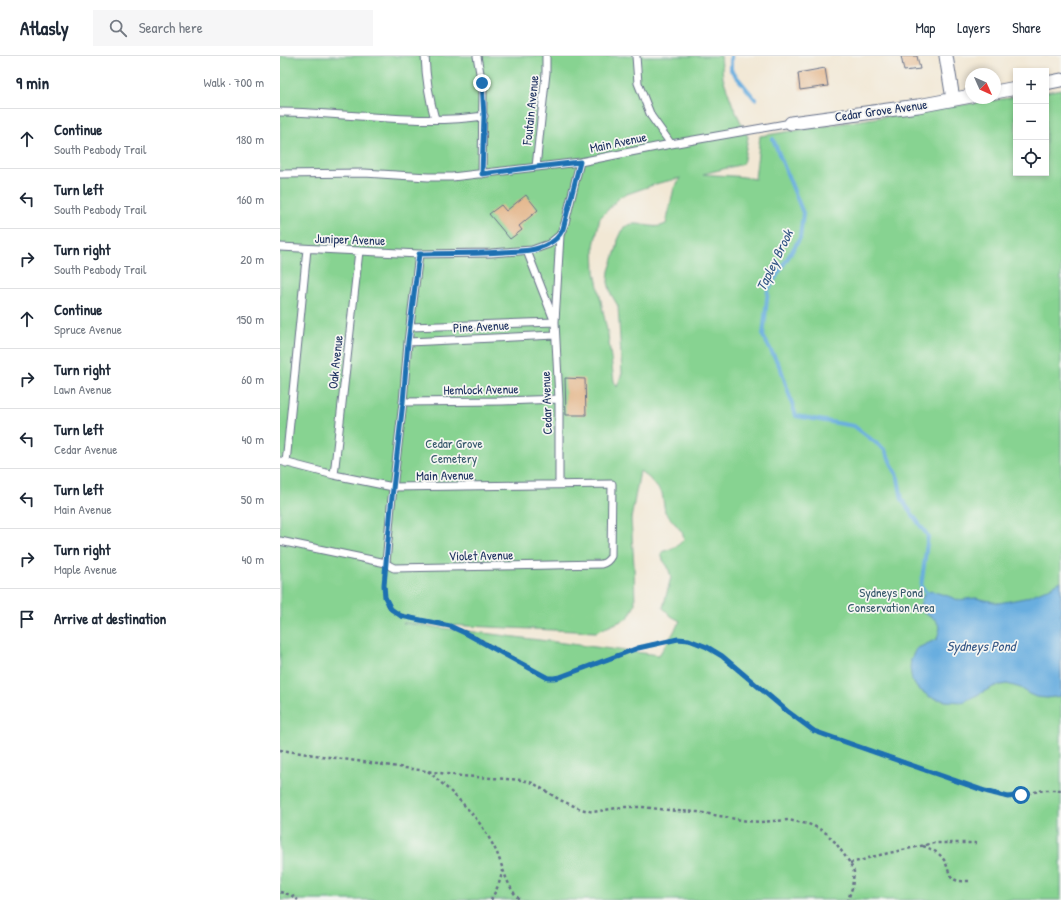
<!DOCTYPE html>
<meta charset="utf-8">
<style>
:root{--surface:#fff;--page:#f6f6f7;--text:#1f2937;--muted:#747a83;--line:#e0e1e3}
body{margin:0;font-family:"Patrick Hand",sans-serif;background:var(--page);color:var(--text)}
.controls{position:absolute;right:12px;top:12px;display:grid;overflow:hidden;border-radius:0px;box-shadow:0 2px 6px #0003}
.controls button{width:36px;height:36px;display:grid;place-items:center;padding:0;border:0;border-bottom:1px solid var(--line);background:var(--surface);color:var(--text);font:20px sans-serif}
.compass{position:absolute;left:685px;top:12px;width:36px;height:36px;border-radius:50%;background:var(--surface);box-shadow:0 2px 6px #0003;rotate:135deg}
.stop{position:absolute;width:12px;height:12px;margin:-9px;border:3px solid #1f6fb2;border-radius:50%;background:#fff}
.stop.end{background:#1f6fb2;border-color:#fff;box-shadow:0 1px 4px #0008}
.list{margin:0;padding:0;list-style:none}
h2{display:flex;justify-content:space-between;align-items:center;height:52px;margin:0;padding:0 16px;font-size:17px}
h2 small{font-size:13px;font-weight:400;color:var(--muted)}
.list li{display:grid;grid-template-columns:26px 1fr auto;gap:12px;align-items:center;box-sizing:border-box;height:60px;padding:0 16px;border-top:1px solid var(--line)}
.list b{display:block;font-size:15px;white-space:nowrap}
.list p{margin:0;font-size:13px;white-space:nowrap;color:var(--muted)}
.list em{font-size:13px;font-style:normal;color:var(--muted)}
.icon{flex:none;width:22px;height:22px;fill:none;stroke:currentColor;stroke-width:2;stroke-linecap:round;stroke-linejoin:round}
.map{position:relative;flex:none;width:781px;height:844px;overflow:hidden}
header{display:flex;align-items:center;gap:24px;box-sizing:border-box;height:56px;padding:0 20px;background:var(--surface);border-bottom:1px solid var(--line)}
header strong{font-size:19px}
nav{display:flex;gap:22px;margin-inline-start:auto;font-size:14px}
.search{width:280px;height:36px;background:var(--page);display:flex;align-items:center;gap:10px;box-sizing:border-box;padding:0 14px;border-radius:0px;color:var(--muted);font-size:15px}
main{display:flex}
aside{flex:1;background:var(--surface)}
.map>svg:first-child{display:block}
</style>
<header>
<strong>Atlasly</strong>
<div class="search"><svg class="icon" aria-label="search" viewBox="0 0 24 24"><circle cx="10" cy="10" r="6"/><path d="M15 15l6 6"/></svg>Search here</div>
<nav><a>Map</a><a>Layers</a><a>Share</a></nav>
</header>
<main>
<aside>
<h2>9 min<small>Walk · 700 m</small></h2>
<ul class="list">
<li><svg class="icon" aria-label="ahead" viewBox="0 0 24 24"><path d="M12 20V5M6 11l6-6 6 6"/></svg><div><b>Continue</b><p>South Peabody Trail</p></div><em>180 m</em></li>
<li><svg class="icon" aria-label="left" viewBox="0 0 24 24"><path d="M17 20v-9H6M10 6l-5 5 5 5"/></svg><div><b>Turn left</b><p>South Peabody Trail</p></div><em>160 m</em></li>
<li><svg class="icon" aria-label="right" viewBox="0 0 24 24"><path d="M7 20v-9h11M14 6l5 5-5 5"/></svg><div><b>Turn right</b><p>South Peabody Trail</p></div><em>20 m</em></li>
<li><svg class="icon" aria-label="ahead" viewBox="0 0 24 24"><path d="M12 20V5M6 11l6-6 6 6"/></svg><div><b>Continue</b><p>Spruce Avenue</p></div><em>150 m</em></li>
<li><svg class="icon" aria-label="right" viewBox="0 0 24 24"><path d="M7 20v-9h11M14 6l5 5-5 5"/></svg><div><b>Turn right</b><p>Lawn Avenue</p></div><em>60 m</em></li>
<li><svg class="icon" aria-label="left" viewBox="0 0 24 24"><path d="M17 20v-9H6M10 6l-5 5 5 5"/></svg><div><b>Turn left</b><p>Cedar Avenue</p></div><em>40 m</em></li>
<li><svg class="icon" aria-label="left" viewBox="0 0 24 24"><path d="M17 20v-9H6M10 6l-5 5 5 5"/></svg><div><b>Turn left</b><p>Main Avenue</p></div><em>50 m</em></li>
<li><svg class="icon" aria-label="right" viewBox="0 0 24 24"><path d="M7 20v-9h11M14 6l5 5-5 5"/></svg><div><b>Turn right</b><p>Maple Avenue</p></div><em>40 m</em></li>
<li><svg class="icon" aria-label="arrive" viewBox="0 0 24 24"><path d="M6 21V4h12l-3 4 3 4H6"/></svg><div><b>Arrive at destination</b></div></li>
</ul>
</aside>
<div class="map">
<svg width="781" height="844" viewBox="0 0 781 844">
<rect width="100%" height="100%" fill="#f6f6f2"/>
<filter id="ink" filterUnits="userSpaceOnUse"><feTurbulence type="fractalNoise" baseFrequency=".025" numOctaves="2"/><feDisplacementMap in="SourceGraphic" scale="8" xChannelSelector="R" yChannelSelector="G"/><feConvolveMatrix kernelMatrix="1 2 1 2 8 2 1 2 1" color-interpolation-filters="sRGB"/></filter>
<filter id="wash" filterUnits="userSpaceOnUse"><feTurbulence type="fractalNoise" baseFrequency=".012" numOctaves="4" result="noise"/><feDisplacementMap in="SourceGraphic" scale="16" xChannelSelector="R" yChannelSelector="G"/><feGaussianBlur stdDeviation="0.9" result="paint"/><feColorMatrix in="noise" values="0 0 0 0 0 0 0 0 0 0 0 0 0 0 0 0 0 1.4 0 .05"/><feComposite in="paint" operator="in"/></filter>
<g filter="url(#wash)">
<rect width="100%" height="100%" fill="#f2e8d5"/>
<path fill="#87d391" stroke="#518178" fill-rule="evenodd" d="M0,0H441L443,22L453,50L468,81L463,108L423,118C440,120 458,119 475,123L480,80L659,52L736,41V117H766V36L781,33V844H0ZM401,122L394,132L386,168C374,174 365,167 353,168C350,168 347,170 344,171L338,184L337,191L329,215L328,226L331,238L338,250L342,317L337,331L334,325L328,279L315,216L314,190L320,162L341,140L379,127ZM360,415L369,422L382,437L385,456L402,476L404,483C400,488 396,491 390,493C386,495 384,494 381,497L383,504L388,511L391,521L383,552L391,560L400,565L392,579L379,599L123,567L316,576L348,562L355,549L354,510L351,463Z"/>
<path fill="#69aedf" stroke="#426e9e" d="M781,525V640L767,642L756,641L749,638L741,632L727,628L715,630L683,646L666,645L650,641L637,632L632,624L630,612L631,603L636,593L657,583L660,572L656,564L642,556L640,550L643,539L651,535L668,540L678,544L696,542L719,547L745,542L767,533Z"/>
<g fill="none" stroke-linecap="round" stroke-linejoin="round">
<path stroke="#69aedf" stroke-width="4" d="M451,0V14L475,43
M493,83L523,157L520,182L488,234L483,280L501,313L516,360L574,370L605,394L618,422L622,444L648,480L641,531L650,540"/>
</g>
<g id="blocks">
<path fill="#e4b88e" d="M621,0H637L640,13L624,15Z
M545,12L548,30L520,34L518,17Z
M246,139L258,154L239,170L242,174L230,183L209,158L221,149L226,155Z
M285,322L305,323L306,359H286Z"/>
</g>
</g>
<g filter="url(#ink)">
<use href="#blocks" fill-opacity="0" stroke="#667088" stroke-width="1"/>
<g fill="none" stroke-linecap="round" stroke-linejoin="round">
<g stroke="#667088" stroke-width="9">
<path id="lane" d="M145,0C146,22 149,42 155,63
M197,0L203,34L202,118
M356,0L358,27L371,60L391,88
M0,56C68,56 136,70 204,60
M256,111L266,17V0
M0,118L84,117L148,121H172L300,106L391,88L511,67
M0,191L139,198L211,197L252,194L269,188L280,179
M247,195L274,264
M130,271L275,266
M128,286L275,279
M123,346L222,345L279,343
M0,405L54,419L113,431L332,428L331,500C329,504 326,507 321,508L114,512L110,510L106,507L0,485
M6,407L27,193
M54,419L79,195
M279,428V343L275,266L280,179L285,167L300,106
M106,507L111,450L123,346L128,286L139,198"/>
</g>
<g stroke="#667088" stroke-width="15">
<path id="street" d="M666,0L673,43
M766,27L781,24
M715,36L736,32
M511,67L638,50L691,40"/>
</g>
<path stroke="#667088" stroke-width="2.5" stroke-dasharray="3 3" stroke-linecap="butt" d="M105,518C104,529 103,544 111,553C121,564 156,565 171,571C206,583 235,606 268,622H274L280,621L358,592L398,583L409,584L427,591L442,600L507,655L534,675L705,735L725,741H731L764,734H781
M0,694L181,720L242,724L253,727L280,744L301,753L313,756L343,751H362L397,755L418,756L467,765L480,766L508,764L528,768L534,770L546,777L555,786L570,807L574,816L572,832L568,844
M148,715C168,733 190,752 205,775C209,782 214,790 217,797C223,812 228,833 240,844
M643,790C651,793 659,796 664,804C667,808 667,812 669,816C673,827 680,825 690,825
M570,807L583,804L591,801L654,787H696
M0,836L11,839L18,844
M211,844C216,834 221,826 222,814"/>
<use href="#lane" stroke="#fff" stroke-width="7"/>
<use href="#street" stroke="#fff" stroke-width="13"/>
</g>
</g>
<g fill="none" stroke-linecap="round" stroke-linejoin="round" filter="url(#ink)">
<path stroke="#1f6fb2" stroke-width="5" d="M202,27L204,60L202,118L256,111L300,106L283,173C280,179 275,185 268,188C254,196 238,195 223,196C195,198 167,197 139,198L128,286L123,346L111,450L104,529L105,541L111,553L121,560L170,570L187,578L268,622H274L280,621L358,592L398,583L409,584L427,591L442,600L507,655L534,675L705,735L728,741L741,739"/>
</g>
<g text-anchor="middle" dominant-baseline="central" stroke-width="3.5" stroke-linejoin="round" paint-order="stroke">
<g font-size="13" fill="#1b2f5e" stroke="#f6f6f2">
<text transform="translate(250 54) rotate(-84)">Foutain Avenue</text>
<text transform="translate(601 54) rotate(-8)">Cedar Grove Avenue</text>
<text transform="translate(338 86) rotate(-12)">Main Avenue</text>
<text transform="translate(70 183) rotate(2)">Juniper Avenue</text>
<text transform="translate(201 270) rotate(-3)">Pine Avenue</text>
<text transform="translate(55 306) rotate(-84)">Oak Avenue</text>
<text transform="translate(201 333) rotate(-1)">Hemlock Avenue</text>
<text transform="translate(266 347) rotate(-92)">Cedar Avenue</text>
<text transform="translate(165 419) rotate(-1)">Main Avenue</text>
<text transform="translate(201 499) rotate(-1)">Violet Avenue</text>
</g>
<g font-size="13" fill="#36586b" stroke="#f6f6f2">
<text x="174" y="387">Cedar Grove<tspan x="174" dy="15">Cemetery</tspan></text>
<text x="611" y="536">Sydneys Pond<tspan x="611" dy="15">Conservation Area</tspan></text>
</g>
<g font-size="14" font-style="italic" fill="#325585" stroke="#f6f6f2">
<text transform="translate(494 204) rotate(-64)">Tapley Brook</text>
<text x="701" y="589">Sydneys Pond</text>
</g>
</g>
</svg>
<div class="controls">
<button>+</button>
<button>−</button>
<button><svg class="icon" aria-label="locate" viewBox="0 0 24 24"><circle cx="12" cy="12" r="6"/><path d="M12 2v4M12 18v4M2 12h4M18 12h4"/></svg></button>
</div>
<svg class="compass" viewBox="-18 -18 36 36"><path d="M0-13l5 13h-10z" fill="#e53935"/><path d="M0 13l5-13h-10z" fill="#747a83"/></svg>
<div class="stop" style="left:741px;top:739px"></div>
<div class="stop end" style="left:202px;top:27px"></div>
</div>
</main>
